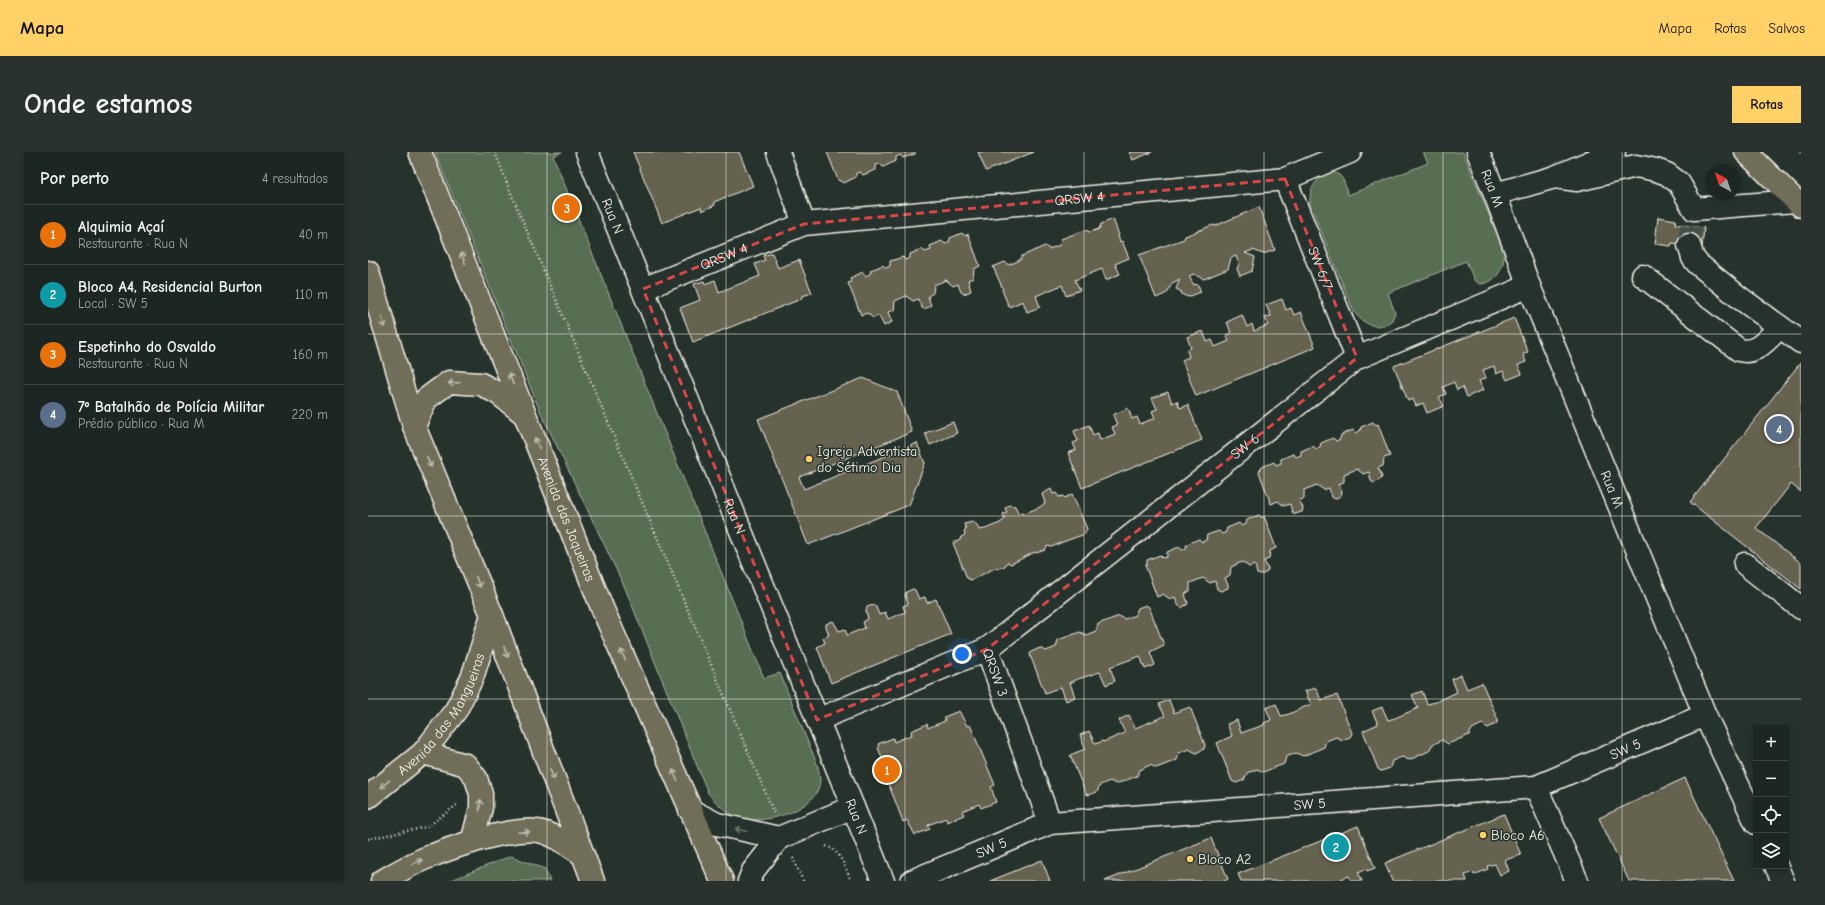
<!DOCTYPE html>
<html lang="pt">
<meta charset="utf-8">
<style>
:root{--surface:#1c2622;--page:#29322f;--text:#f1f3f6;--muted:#a0a5a5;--line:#3a4340;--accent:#ffd166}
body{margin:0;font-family:"Comic Neue",sans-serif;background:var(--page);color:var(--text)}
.controls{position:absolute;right:12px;bottom:12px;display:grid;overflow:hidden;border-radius:0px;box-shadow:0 2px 6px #0003}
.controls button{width:36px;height:36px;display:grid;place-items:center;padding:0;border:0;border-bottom:1px solid var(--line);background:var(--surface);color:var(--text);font:20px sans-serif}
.compass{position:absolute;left:1337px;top:12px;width:36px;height:36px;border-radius:50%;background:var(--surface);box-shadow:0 2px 6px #0003;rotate:320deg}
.you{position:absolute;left:594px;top:502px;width:14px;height:14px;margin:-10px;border:3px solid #fff;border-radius:50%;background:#1a73e8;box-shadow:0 0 0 6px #1a73e833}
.badge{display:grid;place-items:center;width:26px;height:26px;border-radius:50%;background:var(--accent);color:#fff;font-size:13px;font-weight:700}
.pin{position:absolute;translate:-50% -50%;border:2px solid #fff;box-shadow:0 1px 4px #0006}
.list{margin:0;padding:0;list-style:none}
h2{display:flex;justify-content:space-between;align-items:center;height:52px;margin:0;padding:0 16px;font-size:17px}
h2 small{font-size:13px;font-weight:400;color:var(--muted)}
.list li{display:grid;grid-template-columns:26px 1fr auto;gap:12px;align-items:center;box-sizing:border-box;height:60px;padding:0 16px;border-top:1px solid var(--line)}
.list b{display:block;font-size:15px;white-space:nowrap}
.list p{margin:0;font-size:13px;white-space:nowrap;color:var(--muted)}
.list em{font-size:13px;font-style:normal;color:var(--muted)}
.icon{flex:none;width:22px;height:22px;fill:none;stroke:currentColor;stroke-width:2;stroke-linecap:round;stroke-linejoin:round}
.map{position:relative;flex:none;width:1433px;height:729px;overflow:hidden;border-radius:0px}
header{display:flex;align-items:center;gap:24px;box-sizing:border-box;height:56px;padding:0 20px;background:var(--accent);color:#111}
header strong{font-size:19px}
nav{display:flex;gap:22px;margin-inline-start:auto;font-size:14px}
.intro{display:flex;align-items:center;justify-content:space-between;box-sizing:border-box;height:96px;padding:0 24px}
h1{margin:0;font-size:28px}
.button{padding:10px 18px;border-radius:0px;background:var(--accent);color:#111;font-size:14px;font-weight:700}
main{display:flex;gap:24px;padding:0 24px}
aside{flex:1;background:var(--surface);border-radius:0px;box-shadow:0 2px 6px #0003}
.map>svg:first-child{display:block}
</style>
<header>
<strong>Mapa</strong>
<nav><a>Mapa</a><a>Rotas</a><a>Salvos</a></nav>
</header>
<div class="intro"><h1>Onde estamos</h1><a class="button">Rotas</a></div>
<main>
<aside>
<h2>Por perto<small>4 resultados</small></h2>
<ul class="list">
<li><span class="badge" style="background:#e8710a">1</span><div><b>Alquimia Açaí</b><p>Restaurante · Rua N</p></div><em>40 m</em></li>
<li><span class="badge" style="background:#0f9aa8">2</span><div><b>Bloco A4, Residencial Burton</b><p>Local · SW 5</p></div><em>110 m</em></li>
<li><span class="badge" style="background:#e8710a">3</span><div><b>Espetinho do Osvaldo</b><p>Restaurante · Rua N</p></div><em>160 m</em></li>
<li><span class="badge" style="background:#5c6f8a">4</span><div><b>7º Batalhão de Polícia Militar</b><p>Prédio público · Rua M</p></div><em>220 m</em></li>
</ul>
</aside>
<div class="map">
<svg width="1433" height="729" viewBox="0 0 1433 729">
<rect width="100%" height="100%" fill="#26332d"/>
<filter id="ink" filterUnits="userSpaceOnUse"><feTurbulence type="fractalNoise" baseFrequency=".025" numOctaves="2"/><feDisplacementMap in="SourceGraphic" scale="8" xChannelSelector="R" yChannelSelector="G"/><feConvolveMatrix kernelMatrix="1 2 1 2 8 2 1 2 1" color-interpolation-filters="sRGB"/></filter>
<g filter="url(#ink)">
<path fill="#586e52" stroke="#a6b09d" d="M67,0H194L185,4L396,526L412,521C421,543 430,566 439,588C444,600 452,615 452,628C452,658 396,673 373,666C359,662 349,652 340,641L257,436L172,259Z
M1055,0H1095L1136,99C1137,115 1129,131 1112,132L1106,128L1098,109L1020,141L1027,161L1024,168C1011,180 993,172 985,158L942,52C942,48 942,43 943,39C946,30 960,14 971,23C976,26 978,37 980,43L1060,11Z
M143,704L177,717L182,729H81Z"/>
<path fill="#65624f" stroke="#f4f1e8" d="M265,0H371L385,34L346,50L347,53L334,59L333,55L294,71Z
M459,0H547V2L535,6L532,3L528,5V9L515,15L512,12L508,13V18L495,23L492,20L488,21V25L476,31L470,28Z
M610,0H666L618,19Z
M761,0H784L765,8Z
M891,55L907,98L895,102L885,98L877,101L887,105L884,119L872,124L869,117L871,112L868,104L863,106L860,117L836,127L826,122L821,124L825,132L830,133L833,140L820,145L813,142L814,140L808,137L812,127L804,131L799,141L788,146L771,103L816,87L817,84L845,73L847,74Z
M1290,65L1308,68L1307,72L1336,76L1334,95L1304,91L1303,94L1287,92Z
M745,67L751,83L750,84L752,90L754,89L761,106L747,112L752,122L738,128L734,117L707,128L712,138L698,144L694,133L668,144L672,155L659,160L655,149L641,155L634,138L635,137L625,115L637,110L641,113L652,108L654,104L677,94L681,97L692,93L693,87L717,78L722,80L731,77L733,72Z
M594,81L597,84L600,82L612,114L606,117L605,126L600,128L603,139L596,142L593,140L590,132L585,134L578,128L566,133L565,141L560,144L563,154L556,157L554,156L550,147L545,149L538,144L527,149L526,158L520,160L524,170L516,174L511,164L505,166L499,161L493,163L480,131L483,130L482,126L495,120L497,124L502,122L503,118L515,113L518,116L522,114V109L535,105L537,108L542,106V102L554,97L557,100L563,98L562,94L574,89L577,92L581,90L582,86Z
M404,101L410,116L431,108L444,141L434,144L433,147L325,190L312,156L332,148L326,132L336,129L337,132L347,128L351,140L392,124L387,112L397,108L395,104Z
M914,147L918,158L923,156L926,163L933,160L947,195L828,244L814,208L821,205L819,198L823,196L819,185L835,179L839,190L844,188L847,195L861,189L858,183L863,181L859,170L874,163L879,175L884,172L886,179L900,173L897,166L903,164L898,153Z
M1146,166L1160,200L1155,202L1158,210L1150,213L1154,222L1139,228L1135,219L1128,222L1126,214L1115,218L1118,226L1111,229L1115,238L1099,245L1095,235L1089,238L1086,230L1075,235L1078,242L1071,245L1076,254L1059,261L1055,251L1048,254L1045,247L1040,249L1026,214Z
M1433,210V340L1423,332L1388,376L1433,411V437L1322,350Z
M495,226L529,240L544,280L431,325L436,337L549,291L557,311L541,353L440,393L390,267Z
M800,240L804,251L809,249L812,256L820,253L834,288L714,336L700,301L708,298L705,291L710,289L706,279L721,273L725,283L730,281L732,288L747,282L744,275L749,273L745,263L760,256L764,267L769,265L772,272L787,266L784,259L789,257L784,246Z
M585,270L589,281L562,293L557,281Z
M1005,270L1008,273L1010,272L1022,304L1016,306L1015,314L1010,316L1014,324L1013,327L1006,331L1003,329L1001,320L995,322L989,317L976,322V330L970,332L974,340L973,343L967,347L964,345L961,336L956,338L949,333L936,338V347L931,348L935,356L934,360L927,362L924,360L922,352L916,354L910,349L903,352L891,320L894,315L906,310L908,313L913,311V307L925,302L928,305L933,303V299L945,294L948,297L952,295L953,291L965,286L968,289L972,287L973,283L985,278L988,281L992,279L993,275Z
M683,337L685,342L688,341L691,345L695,344L697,346L704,342L719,377L717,382L692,391L684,395L679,394L677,398L668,401L667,400L643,412L639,410L637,414L628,417L627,416L603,428L599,426L585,391L592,388L593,385L597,383L596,379L598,377L596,372L605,370L609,373L611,378L617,377L632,371L637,367L635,362L639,360L637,356L641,353L647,354L651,362L654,360L657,361L672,355L677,351L674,342Z
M891,363L894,366L896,364L908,396L902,399L901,407L896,409L900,417L899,420L893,423L889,422L887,413L881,415L874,410L863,415L862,423L857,426L860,433V436L853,439L849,437L847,429L842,431L835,426L822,431V439L817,442L820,452L813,456L810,453L807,445L802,447L795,442L789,445L777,413L779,412V408L792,403L795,406L799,405V400L811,395L814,398L818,396L819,392L831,387L834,390L838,388L839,383L851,379L854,382L858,380L859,376L871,371L874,374L878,372L879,368Z
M545,437L547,438L551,447L557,445L559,451L568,447L583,482L463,531L449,495L457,491L455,486L461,483L458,475V472L465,469L471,479L477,477L479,483L497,476L495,470L500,467L498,459L499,455L505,453L508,455L511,463L517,460L520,467L537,460L535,454L540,452L537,443L538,440Z
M778,453L781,455L796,493L782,500L787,513L777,517L772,504L742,515L747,529L738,533L732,520L710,527L702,531L707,545L698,549L693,535L677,541L662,503L663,500L672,496L678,499L688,495L690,488L712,480L718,483L728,479L730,472L751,464L757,467L767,463L770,456Z
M1093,523L1099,537L1114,531L1130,568L1128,572L1120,576L1114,572L1104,577L1101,583L1080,592L1074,588L1064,593L1061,599L1041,608L1034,605L1024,609L1022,616L1013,619L1010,617L995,579L1010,572L1004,559L1014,555L1020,568L1027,566L1050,556L1044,543L1054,539L1059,552L1068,550L1089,540L1084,527Z
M948,536L953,548L969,543L984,581L982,585L974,588L968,585L958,589L956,595L935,604L928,601L918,605L916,612L895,620L889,617L879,621L876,628L868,631L864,629L849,591L864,584L859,572L869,568L873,581L896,573V571L903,568L898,556L908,552L913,564L921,562L943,552L937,539Z
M801,548L806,561L822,555L837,593L836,597L828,601L821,597L811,601L809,608L788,616L782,613L772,618L769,624L748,632L742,629L732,633L729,640L721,643L718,642L702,603L717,597L712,583L721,579L727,592L735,589V590L757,581L751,568L761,563L767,576L797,564L791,552Z
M591,559L599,574L602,573L627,633L623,635L628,650L613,656L611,652L594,659L596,663L579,670L578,666L560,673L562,677L547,683L539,668L535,670L528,651L511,609L515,608L510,596L511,595L510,592L525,586L526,590L543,583H544L543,579L559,572L560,576L562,575L577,569L576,565Z
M1317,626L1366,729H1261L1231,666Z
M1136,662L1153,703L1137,708L1141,719L1132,723L1127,712L1119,714L1120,717L1106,723L1105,720L1097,723L1099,729H1088L1087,728L1083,729H1024L1017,711Z
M990,674L1007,716L999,719L998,717L990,720L994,729H983L981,724L973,727V729H873L870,722Z
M843,686L860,727L856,729H737Z
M674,708L682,729H622Z"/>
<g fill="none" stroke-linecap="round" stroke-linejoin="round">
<path stroke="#455049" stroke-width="22" stroke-dasharray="22 11" stroke-linecap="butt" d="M1321,93L1323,74"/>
<g stroke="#f4f1e8" stroke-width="25">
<g id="minor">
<path id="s1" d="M219,0L515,729"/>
<path d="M410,0L436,72"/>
<path id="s2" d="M1110,0L1127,42L1161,134L1337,563L1388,671"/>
<path d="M1187,25L1209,28L1268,14L1288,18L1299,22L1311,31L1326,57L1427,49"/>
<path id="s3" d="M917,27L989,206"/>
<path d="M1127,42L1187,25L1246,0"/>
<path d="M1321,93L1325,106L1330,112L1372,146L1433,190"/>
<path d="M1275,124L1371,198C1389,203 1400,186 1412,175"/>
<path id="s4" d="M275,137L436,72L917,27L982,0"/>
<path d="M1377,412L1433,456"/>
<path id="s5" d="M619,497L989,206L1161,134"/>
<path id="s6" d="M449,568L619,497L682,671"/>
<path d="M1168,635L1209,729"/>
<path d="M322,658L349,672L411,686"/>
<path d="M1408,714L1415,729"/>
<path d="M381,729L385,719L411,686L485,655"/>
<path id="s7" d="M544,729L682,671L1168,635L1337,563"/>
</g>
</g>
<g stroke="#f4f1e8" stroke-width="25">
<g id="major">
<path id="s8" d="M52,0L235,458L354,729"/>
<path d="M1378,0L1433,54"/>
<path d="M0,120L46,274L124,463L225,729"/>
<path d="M46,274L58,247L81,230L113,232L131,242L156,262"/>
<path d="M55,601L98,613L108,626L113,642V656L104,690"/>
<path id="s9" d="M0,645L55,601L88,558L104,526L124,463"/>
<path d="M14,729C28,721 43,712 58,706C85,695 142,675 170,679C186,682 200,693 214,702"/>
</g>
</g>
<path stroke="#f4f1e8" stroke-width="2.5" stroke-dasharray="1 3" stroke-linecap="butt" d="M127,0L142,39L406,661
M1432,0L1433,1
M0,687L59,675L89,653
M458,694C473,699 477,715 483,729
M425,706L435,729"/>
<use href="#minor" stroke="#26332d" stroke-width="22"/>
<use href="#major" stroke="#706e59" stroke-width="22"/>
</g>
<defs><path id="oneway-shaft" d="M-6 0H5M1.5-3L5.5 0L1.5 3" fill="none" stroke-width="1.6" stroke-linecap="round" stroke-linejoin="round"/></defs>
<g stroke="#bfbdaf">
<use href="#oneway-shaft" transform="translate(95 106) rotate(-112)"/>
<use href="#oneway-shaft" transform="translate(15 170) rotate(73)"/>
<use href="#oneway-shaft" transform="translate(143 227) rotate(-112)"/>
<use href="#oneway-shaft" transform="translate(86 231) rotate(178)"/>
<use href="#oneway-shaft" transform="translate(169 291) rotate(-112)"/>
<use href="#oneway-shaft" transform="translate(61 310) rotate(68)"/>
<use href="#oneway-shaft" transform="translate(110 430) rotate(68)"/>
<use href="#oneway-shaft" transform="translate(138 500) rotate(69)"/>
<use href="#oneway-shaft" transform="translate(255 503) rotate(-113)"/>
<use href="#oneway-shaft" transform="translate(184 622) rotate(69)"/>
<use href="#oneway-shaft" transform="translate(307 623) rotate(-113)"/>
<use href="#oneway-shaft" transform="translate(17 632) rotate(141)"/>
<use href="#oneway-shaft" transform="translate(112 653) rotate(-85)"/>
<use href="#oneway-shaft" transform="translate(156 680) rotate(-1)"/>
<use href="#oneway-shaft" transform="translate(49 710) rotate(-28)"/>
</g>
<use stroke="#6e766e" href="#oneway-shaft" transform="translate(373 678) rotate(-167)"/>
</g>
<path fill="none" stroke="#da4645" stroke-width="3" stroke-dasharray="8 5" stroke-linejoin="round" d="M917,27L989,206L619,497L449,568L275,137L436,72Z"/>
<path fill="none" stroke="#f4f1e8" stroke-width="1" stroke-opacity="0.55" d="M179,0V729M358,0V729M537,0V729M716,0V729M896,0V729M1075,0V729M1254,0V729M0,182H1433M0,364H1433M0,547H1433"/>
<g fill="#ffd166" stroke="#26332d" stroke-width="1.5">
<circle cx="441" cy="307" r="4"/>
<circle cx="1115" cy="683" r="4"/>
<circle cx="822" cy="707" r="4"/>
</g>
<g text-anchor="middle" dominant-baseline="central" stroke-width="3" stroke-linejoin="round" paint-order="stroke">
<g font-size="14" fill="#f4f1e8" stroke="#26332d">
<text stroke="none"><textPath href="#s2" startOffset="39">Rua M</textPath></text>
<text stroke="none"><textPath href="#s4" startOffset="450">QRSW 4</textPath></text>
<text stroke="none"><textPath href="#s1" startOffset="69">Rua N</textPath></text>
<text stroke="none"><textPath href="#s4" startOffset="87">QRSW 4</textPath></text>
<text stroke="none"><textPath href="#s3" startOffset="96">SW 6/7</textPath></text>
<text stroke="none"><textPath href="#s5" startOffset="328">SW 6</textPath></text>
<text stroke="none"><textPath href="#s2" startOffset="363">Rua M</textPath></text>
<text stroke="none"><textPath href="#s1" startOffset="393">Rua N</textPath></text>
<text stroke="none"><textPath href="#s8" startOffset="395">Avenida das Jaqueiras</textPath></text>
<text stroke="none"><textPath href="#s6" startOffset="209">QRSW 3</textPath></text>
<text stroke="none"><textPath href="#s9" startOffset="113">Avenida das Mangueiras</textPath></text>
<text stroke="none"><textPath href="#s7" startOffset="734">SW 5</textPath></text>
<text stroke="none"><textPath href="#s7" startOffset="410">SW 5</textPath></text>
<text stroke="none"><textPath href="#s1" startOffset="717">Rua N</textPath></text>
<text stroke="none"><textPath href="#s7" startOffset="86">SW 5</textPath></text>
</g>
<g font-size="14" fill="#f4f1e8" stroke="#26332d" text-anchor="start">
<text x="449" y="299">Igreja Adventista<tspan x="449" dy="16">do Sétimo Dia</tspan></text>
<text x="1123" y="683">Bloco A6</text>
<text x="830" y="707">Bloco A2</text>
</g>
</g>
</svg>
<div class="controls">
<button>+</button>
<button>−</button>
<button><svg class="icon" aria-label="locate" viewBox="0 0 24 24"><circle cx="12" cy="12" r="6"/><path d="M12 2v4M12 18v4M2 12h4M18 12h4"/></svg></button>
<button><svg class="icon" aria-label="layers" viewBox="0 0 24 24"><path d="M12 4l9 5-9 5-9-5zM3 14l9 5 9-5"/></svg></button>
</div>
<svg class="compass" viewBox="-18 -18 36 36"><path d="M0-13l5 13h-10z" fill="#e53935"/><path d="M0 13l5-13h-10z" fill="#a0a5a5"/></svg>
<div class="you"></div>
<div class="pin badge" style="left:519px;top:618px;background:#e8710a">1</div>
<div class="pin badge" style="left:968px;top:695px;background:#0f9aa8">2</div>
<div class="pin badge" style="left:199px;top:56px;background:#e8710a">3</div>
<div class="pin badge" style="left:1411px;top:277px;background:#5c6f8a">4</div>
</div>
</main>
